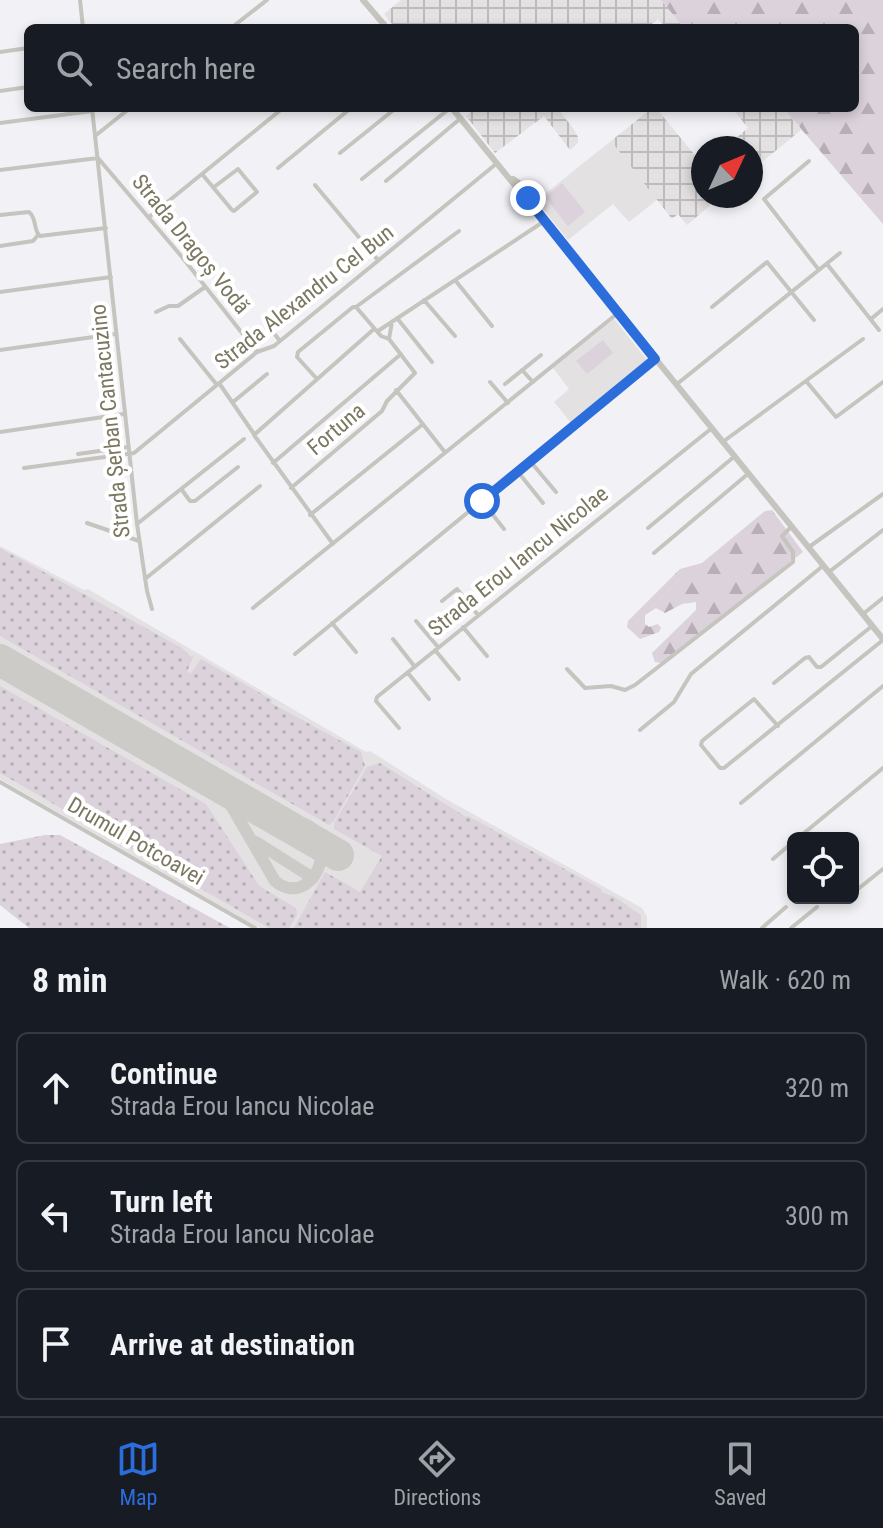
<!DOCTYPE html>
<meta charset="utf-8">
<style>
:root{--surface:#171b24;--page:#242831;--text:#f1f3f6;--muted:#9ea1a6;--line:#363941;--accent:#2a6ddb}
body{margin:0;font-family:"Roboto Condensed",sans-serif;background:var(--page);color:var(--text)}
.controls{position:absolute;right:24px;bottom:24px;display:grid;overflow:hidden;border-radius:12px;box-shadow:0 4px 12px #0003}
.controls button{width:72px;height:72px;display:grid;place-items:center;padding:0;border:0;border-bottom:2px solid var(--line);background:var(--surface);color:var(--text);font:40px sans-serif}
.compass{position:absolute;left:691px;top:136px;width:72px;height:72px;border-radius:50%;background:var(--surface);box-shadow:0 4px 12px #0003;rotate:46deg}
.stop{position:absolute;width:24px;height:24px;margin:-18px;border:6px solid #2a6ddb;border-radius:50%;background:#fff}
.stop.end{background:#2a6ddb;border-color:#fff;box-shadow:0 2px 8px #0008}
.list{margin:0;padding:0;list-style:none}
h2{display:flex;justify-content:space-between;align-items:center;height:104px;margin:0;padding:0 32px;font-size:34px}
h2 small{font-size:26px;font-weight:400;color:var(--muted)}
.list li{display:grid;grid-template-columns:52px 1fr auto;gap:24px;align-items:center;box-sizing:border-box;height:112px;margin:0 16px 16px;padding:0 16px;border:2px solid var(--line);border-radius:12px}
.list b{display:block;font-size:30px;white-space:nowrap}
.list p{margin:0;font-size:26px;white-space:nowrap;color:var(--muted)}
.list em{font-size:26px;font-style:normal;color:var(--muted)}
.icon{flex:none;width:44px;height:44px;fill:none;stroke:currentColor;stroke-width:2;stroke-linecap:round;stroke-linejoin:round}
.map{position:relative;flex:none;width:883px;height:928px;overflow:hidden}
.search{position:absolute;background:var(--surface);box-shadow:0 4px 12px #0003;left:24px;right:24px;top:24px;height:88px;display:flex;align-items:center;gap:20px;box-sizing:border-box;padding:0 28px;border-radius:12px;color:var(--muted);font-size:30px}
.sheet{height:488px;background:var(--surface)}
nav{display:flex;justify-content:space-around;align-items:center;box-sizing:border-box;height:112px;border-top:2px solid var(--line);background:var(--surface);font-size:22px;color:var(--muted)}
nav a{display:grid;justify-items:center;gap:4px}
nav .on{color:var(--accent)}
.map>svg:first-child{display:block}
</style>
<div class="map">
<svg width="883" height="928" viewBox="0 0 883 928">
<defs>
<pattern id="industrial-grid" width="8" height="8" patternUnits="userSpaceOnUse" patternTransform="scale(2)"><rect width="8" height="8" fill="#e3e1e2"/><path d="M0 4h8M4 0v8" fill="none" stroke="#bdbbbb"/></pattern>
<pattern id="grass-dots" width="8" height="8" patternUnits="userSpaceOnUse" patternTransform="scale(2)"><rect width="8" height="8" fill="#dbd2db"/><path d="M2 2h.1M6 6h.1" fill="none" stroke="#b7afb5" stroke-width="1.8" stroke-linecap="round"/></pattern>
<pattern id="forest-firs" width="22" height="20" patternUnits="userSpaceOnUse" patternTransform="scale(2)"><rect width="22" height="20" fill="#dbd2db"/><path d="M5 1l3.5 6h-7zM16 11l3.5 6h-7z" fill="#b7afb5"/></pattern>
</defs>
<rect width="100%" height="100%" fill="#f2f1f5"/>
<path fill="#e3e1e2" d="M611,141L658,199L629,222L613,204L568,240L540,205L541,197Z
M614,319L648,361L572,424L554,402L569,389L553,368Z
M0,546L84,590L88,589L366,752L370,751L446,799L642,908L647,916V928H259L0,779Z"/>
<path fill="url(#industrial-grid)" d="M401,0H661L684,28H666L658,19L647,28H395L384,14Z
M476,108H557L573,128L578,137V143L570,150L544,116L495,153L466,116Z
M652,108H656L703,165V196H721L687,225L678,214L672,219L611,141Z
M732,108H783L801,130L751,171V148H724L748,128Z"/>
<path fill="url(#grass-dots)" d="M0,548L182,648L191,657L194,655L187,672L191,673L201,659L272,700L271,703L361,752L365,766L333,822L329,825L0,636Z
M0,686L206,804L259,886L296,908L297,915L289,928H269L0,773Z
M380,763L466,817L468,816L601,889L602,893L613,896L641,915V928H294L325,872L360,892L382,856L334,829V823L367,767Z
M45,835H60L230,928H29L0,905V844Z"/>
<path fill="url(#forest-firs)" d="M661,0H883V224L783,108H855V28H684Z
M772,510L803,552L661,663L655,662L652,653L696,610V602L682,604L665,613L656,608L645,615V624L649,627L658,624L661,628L659,632L640,639L627,627L628,621L680,569L702,563L765,511Z"/>
<path fill="#dbd2db" d="M562,183L585,212L568,226L545,197Z
M603,340L613,353L587,374L576,361Z"/>
<g fill="none" stroke-linecap="round" stroke-linejoin="round">
<path stroke="#cdcbc8" stroke-width="12" d="M211,782L229,802L275,881C316,916 354,814 279,821
M256,842L313,878"/>
<path stroke="#cdcbc8" stroke-width="32" d="M0,660L338,855"/>
<path stroke="#c5c4be" stroke-width="4" d="M80,0L83,28
M199,28H203
M231,28L267,0
M0,52L28,48
M0,91L28,87
M92,108L137,524L147,591L152,609
M0,123L92,111
M95,136L130,108
M340,153L396,108
M809,161L764,199L819,270
M278,168L351,108
M0,170L98,158L182,257L257,352
M202,174L232,210L234,211L257,192L238,169L214,187
M362,179L450,108
M386,181L461,118
M315,185L378,260
M0,215L29,212C37,218 33,230 40,236L106,228
M149,217L283,108
M0,246L33,241L38,235
M827,264L879,330
M455,280L492,326
M0,292L111,277
M424,300L455,336
M356,307L459,231
M712,307L767,262L814,320
M156,312L169,306H178L205,287
M397,318L432,362
M871,319L883,309
M378,331L543,222
M180,339L217,385
M389,339L392,322
M280,341L269,327L268,321L321,278
M0,350L115,334
M522,370L533,382
M806,381L836,417L883,382
M490,382L508,403
M219,383L254,434
M505,384L541,355
M677,384L840,253
M396,390L444,451
M233,402L267,374
M0,432L124,414
M724,441L863,339
M78,454L128,447
M530,461L556,492
M273,463L401,354
M24,468L134,453L257,352L274,346L496,164
M518,472L543,503
M291,488L382,411L387,401L415,373L389,339L381,336L356,307H353L298,352L297,357L317,379
M182,490L190,501H195L238,467
M482,501L504,529
M310,515L423,424
M87,523L139,541
M137,524L244,439
M648,528L735,456
M333,544L254,435L374,329
M809,547L883,494
M654,553L749,473
M829,572L883,530
M145,579L260,486
M442,601L457,589L478,615
M253,608L618,313
M863,614L883,598
M416,621L438,647
M332,623L356,652
M463,627L487,656
M393,639L415,667
M435,650L459,679
M295,654L655,359
M567,669L585,688L611,686L625,690L635,685L793,562V552L782,536L792,526
M408,673L429,699
M774,683L805,658L809,657L817,667H821L872,626
M778,726L754,699L702,741L701,745L720,768H724L883,640
M399,728L376,701L377,697L712,428
M640,730L674,702L691,674L824,565
M0,782L255,928
M741,803L883,686
M798,838L883,768
M773,859L793,842
M853,893L883,869
M762,928L786,907
M791,928L817,907"/>
<path stroke="#c5c4be" stroke-width="6" d="M363,0L387,28
M452,108L883,639
M513,179L523,186L532,188L533,205"/>
</g>
<g fill="none" stroke-linecap="round" stroke-linejoin="round">
<path stroke="#2a6ddb" stroke-width="10" d="M482,501L655,359L536,210L532,196L528,198"/>
</g>
<g text-anchor="middle" dominant-baseline="central" stroke-width="8" stroke-linejoin="round" paint-order="stroke">
<g font-size="22" fill="#7b7761" stroke="#fff">
<text transform="translate(191 244) rotate(51)">Strada Dragoș Vodă</text>
<text transform="translate(304 297) rotate(-38)">Strada Alexandru Cel Bun</text>
<text transform="translate(110 421) rotate(-96)">Strada Șerban Cantacuzino</text>
<text transform="translate(336 429) rotate(-40)">Fortuna</text>
<text transform="translate(518 561) rotate(-39)">Strada Erou Iancu Nicolae</text>
<text transform="translate(136 841) rotate(30)">Drumul Potcoavei</text>
</g>
</g>
</svg>
<div class="controls">
<button><svg class="icon" aria-label="locate" viewBox="0 0 24 24"><circle cx="12" cy="12" r="6"/><path d="M12 2v4M12 18v4M2 12h4M18 12h4"/></svg></button>
</div>
<svg class="compass" viewBox="-18 -18 36 36"><path d="M0-13l5 13h-10z" fill="#e53935"/><path d="M0 13l5-13h-10z" fill="#9ea1a6"/></svg>
<div class="stop" style="left:482px;top:501px"></div>
<div class="stop end" style="left:528px;top:198px"></div>
<div class="search"><svg class="icon" aria-label="search" viewBox="0 0 24 24"><circle cx="10" cy="10" r="6"/><path d="M15 15l6 6"/></svg>Search here</div>
</div>
<section class="sheet">
<h2>8 min<small>Walk · 620 m</small></h2>
<ul class="list">
<li><svg class="icon" aria-label="ahead" viewBox="0 0 24 24"><path d="M12 20V5M6 11l6-6 6 6"/></svg><div><b>Continue</b><p>Strada Erou Iancu Nicolae</p></div><em>320 m</em></li>
<li><svg class="icon" aria-label="left" viewBox="0 0 24 24"><path d="M17 20v-9H6M10 6l-5 5 5 5"/></svg><div><b>Turn left</b><p>Strada Erou Iancu Nicolae</p></div><em>300 m</em></li>
<li><svg class="icon" aria-label="arrive" viewBox="0 0 24 24"><path d="M6 21V4h12l-3 4 3 4H6"/></svg><div><b>Arrive at destination</b></div></li>
</ul>
</section>
<nav>
<a class="on"><svg class="icon" aria-label="map" viewBox="0 0 24 24"><path d="M3 6l6-2 6 2 6-2v14l-6 2-6-2-6 2zM9 4v14M15 6v14"/></svg>Map</a>
<a><svg class="icon" aria-label="directions" viewBox="0 0 24 24"><path d="M12 3l9 9-9 9-9-9zM9 14v-3h6M13 9l2 2-2 2"/></svg>Directions</a>
<a><svg class="icon" aria-label="saved" viewBox="0 0 24 24"><path d="M7 4h10v16l-5-4-5 4z"/></svg>Saved</a>
</nav>
